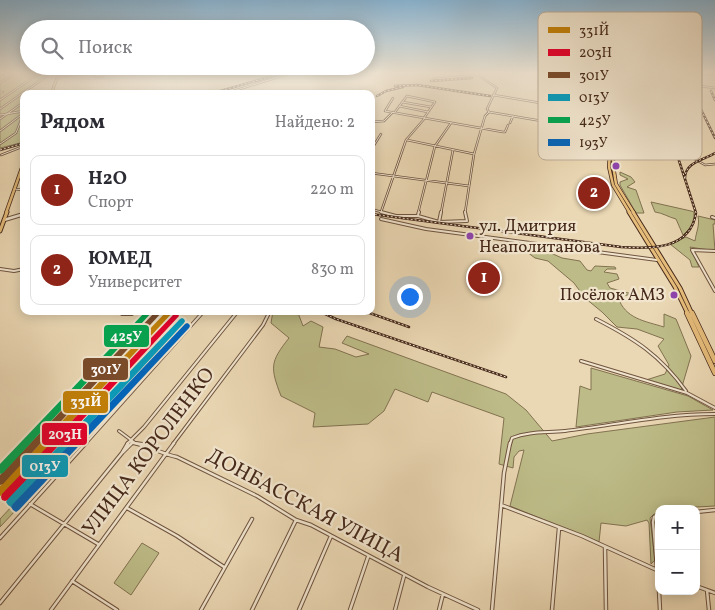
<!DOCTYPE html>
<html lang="ru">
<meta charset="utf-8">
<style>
:root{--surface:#fff;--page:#f7f7f7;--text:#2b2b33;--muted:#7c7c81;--line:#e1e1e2;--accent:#8f2418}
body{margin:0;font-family:Vollkorn,serif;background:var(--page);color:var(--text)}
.controls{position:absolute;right:15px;bottom:15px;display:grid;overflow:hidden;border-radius:10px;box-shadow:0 2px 12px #0003}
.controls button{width:45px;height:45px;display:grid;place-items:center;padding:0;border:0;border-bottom:1px solid var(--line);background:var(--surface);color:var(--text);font:25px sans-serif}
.you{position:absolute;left:409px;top:296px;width:18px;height:18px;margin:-12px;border:4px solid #fff;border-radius:50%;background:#1a73e8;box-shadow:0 0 0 8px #1a73e833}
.badge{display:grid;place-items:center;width:32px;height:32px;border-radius:50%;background:var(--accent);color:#fff;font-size:16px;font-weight:700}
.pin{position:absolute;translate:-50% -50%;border:2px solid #fff;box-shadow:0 1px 5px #0006}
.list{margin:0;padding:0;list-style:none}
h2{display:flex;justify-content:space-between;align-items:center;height:65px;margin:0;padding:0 20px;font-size:21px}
h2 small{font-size:16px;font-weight:400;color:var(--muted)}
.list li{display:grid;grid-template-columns:32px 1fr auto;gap:15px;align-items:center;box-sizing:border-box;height:70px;margin:0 10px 10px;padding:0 10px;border:1px solid var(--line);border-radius:10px}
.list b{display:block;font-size:19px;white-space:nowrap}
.list p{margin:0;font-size:16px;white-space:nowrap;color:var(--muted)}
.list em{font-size:16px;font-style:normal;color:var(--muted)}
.icon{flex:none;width:28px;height:28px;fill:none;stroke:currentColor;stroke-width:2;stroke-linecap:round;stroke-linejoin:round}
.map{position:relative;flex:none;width:715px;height:610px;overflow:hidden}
.search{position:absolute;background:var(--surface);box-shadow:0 2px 12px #0003;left:20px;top:20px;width:355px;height:55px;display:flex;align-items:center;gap:12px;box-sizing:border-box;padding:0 18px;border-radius:28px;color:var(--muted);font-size:19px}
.panel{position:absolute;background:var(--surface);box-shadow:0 2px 12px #0003;left:20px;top:90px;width:355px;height:225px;border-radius:10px}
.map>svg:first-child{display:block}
</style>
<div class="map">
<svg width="715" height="610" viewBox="0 0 715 610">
<rect width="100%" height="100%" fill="#ead7b3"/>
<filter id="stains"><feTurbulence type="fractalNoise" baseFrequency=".004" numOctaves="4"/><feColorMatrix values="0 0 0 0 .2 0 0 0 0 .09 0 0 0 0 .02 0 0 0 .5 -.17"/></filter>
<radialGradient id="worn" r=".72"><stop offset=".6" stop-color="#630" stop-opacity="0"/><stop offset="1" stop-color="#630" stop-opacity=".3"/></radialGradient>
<path fill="#bdbc88" stroke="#827251" d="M0,73H48L47,76L21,95H24V142L0,148Z
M620,172L631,177L635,182L627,187L636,190L644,213H636L620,185V182L628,179L620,175Z
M651,202L691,211L694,212V224L683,235L676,219C668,217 663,213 655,212Z
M698,216L715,220V224H713L715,251L690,247L699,267H692L690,260L670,244L686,237L695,241C696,232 700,226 698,216Z
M503,239L528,243L562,258L580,261L587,270L591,271L595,266L615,267L616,269H607L604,272L617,274L619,279L607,283L610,288L632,294L618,297C625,319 645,321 664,327V314L676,319L691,356L681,390L646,380L665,374L669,365L658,346L664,339L637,329L617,327L602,312L585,298L574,283L548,261L535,258L515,243Z
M273,311L298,313L303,326L311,321L323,327L319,347L335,349L356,357L369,354L342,343L347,336L506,394L526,410L552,441L587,434L715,417V506L659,509V513L654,514L650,518L655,560L651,564L649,523L647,520L626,526L601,523L599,542L510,506L524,450L519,451L514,457L513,468L499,464L504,418L432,392L428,402L395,389L384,411L368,424L313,427L315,413L281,396C270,367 270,362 289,338L271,323Z
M591,368L688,396L713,410L677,412L576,427L580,386L591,390Z
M99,413L97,424L0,527V519Z
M142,543L159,553L131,595L114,583Z"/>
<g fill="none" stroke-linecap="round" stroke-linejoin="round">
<g stroke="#6f5440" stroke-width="2.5">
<path id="minor-far2" d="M330,73L341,75
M696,73L715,75
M0,75L4,73
M57,77L88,73L96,77H102L105,73
M434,79L478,75L479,73
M0,83L16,73
M0,92H3
M321,94L323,93
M493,95L612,115
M393,98L385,111L503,132H505L508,125
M0,100L40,73
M402,102L431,107
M399,106L428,112
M0,109L47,76
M395,112L407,96L435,102L424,118
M489,112L612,133
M604,114L611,120
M0,115L24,111
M0,119L24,102
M371,122L384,121L393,112
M510,123L513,116
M0,131L24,113
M407,140L474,154
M613,142L684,153L705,165L715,164
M0,144L16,133L24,113
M371,150L381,134
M1,155L24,146
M371,173L469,186
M14,189L24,190
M371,209L385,213
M381,212L406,140L425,118
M418,213L435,146L451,123
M441,213L453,150
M465,213L474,154L485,116L489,112L487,109L497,88L478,75"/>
</g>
<g stroke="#6f5440" stroke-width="4">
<path id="minor-far1" d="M381,212L396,216H418L439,222L467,221L465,212
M418,215L419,212
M712,217L715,218
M381,219L426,229L657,260
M439,222L441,212
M715,251L692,250L715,291
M0,269L14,271L24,269
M121,311L122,314H132
M596,319C635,339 660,355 686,391
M581,361L687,393L715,408
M119,431L135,443L143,444
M85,444L204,311
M127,444L144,427L238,311
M131,444L132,441
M173,444L263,325L270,311
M510,444L512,438C529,431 547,433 565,431C615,425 664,414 715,414"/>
</g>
<g stroke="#6f5440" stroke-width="4.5">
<path id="minor" d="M134,443C149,446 162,454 177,457L257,496L296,520L311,525L428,587L478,610
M123,452L132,443
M30,504L98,544
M501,505L582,536L659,571
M127,508L177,536L224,567
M696,512L715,510
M659,515L654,517L653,522L659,590
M0,538L86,443
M605,547L606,610
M72,581L117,610
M696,586L715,593
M707,590L709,610
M659,591L660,610
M0,603L122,453L128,443
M51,610L174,443
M201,610L252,519
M252,610L296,520
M299,610L331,536
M350,610L368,557
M395,610L404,576
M439,610L443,594
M492,610L504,473L510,443
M552,610L559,528"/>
</g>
<g stroke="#6f5440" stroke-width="2.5">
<path id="tertiary-far1" d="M620,73L623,76L715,88
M224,94L291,73"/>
</g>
<g stroke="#6f5440" stroke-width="4.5">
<path id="tertiary" d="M4,220L24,214"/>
</g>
<g stroke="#46291a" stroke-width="3">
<path id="primary-far3" d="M610,73L612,109L611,134
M613,75L614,134
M51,94L59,73"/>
</g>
<g stroke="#46291a" stroke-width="4">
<path id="primary-far2" d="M611,133L609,167L613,185L630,213
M614,133L613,165L616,184L634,213
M6,213L24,162"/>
</g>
<g stroke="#46291a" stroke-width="5">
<path id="primary-far1" d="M629,212L675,287L688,314
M633,212L680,288L692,314
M0,231L7,212"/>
</g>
<g stroke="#46291a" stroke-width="6">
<path id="primary" d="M687,313L715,373
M692,313L715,361"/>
</g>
<use href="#minor-far2" stroke="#f1e5ce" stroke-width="1"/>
<use href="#minor-far1" stroke="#f1e5ce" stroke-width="2"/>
<use href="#minor" stroke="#f1e5ce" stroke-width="2.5"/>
<use href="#tertiary-far1" stroke="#f1e5ce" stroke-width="1"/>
<use href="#tertiary" stroke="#f1e5ce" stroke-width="2.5"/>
<use href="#primary-far3" stroke="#e5bc7a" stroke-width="2"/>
<use href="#primary-far2" stroke="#e5bc7a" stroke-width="2.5"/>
<use href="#primary-far1" stroke="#e5bc7a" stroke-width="3"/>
<use href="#primary" stroke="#e5bc7a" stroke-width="4.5"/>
<g stroke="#46291a" stroke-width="2.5">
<path id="rail" d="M431,81L472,78
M395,86L417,85L490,96
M691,89L715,138
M711,91L715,100
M210,94L283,73
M377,96L386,91L403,87
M0,150L24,143
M685,178C685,162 704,160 715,153
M371,214L621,247C651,249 690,250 696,213L660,102
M319,311L336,319L506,377
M364,311L409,327"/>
</g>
<use href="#rail" stroke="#f1e5ce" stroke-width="1" stroke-dasharray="2" stroke-linecap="butt"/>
<g stroke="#f1e5ce" stroke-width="4">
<path id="rail-1" d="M167,311H174L3,495L0,496V486Z"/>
</g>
<g stroke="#f1e5ce" stroke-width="4">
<path id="rail-2" d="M174,314H178L179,316L8,500L5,501L2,500L1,497L2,494Z"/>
</g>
<g stroke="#f1e5ce" stroke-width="4">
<path id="rail-3" d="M156,311H163L3,484L0,485V475Z"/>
</g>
<g stroke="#f1e5ce" stroke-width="4">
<path id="rail-4" d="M182,318L184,319L185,321L184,323L14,505L11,507L8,505L6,502L8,499L180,319Z"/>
</g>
<g stroke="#f1e5ce" stroke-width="4">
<path id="rail-5" d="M146,311H153L3,473L0,474V464Z"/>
</g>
<g stroke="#f1e5ce" stroke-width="4">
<path id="rail-6" d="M187,323L189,324L190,326L189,328L19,510L16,512L13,510L11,507L13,504L185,324Z"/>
</g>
<use href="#rail-1" fill="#c28008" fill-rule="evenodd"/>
<use href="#rail-2" fill="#e4002b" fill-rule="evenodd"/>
<use href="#rail-3" fill="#7a4b2a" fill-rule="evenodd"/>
<use href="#rail-4" fill="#079cbc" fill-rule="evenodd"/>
<use href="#rail-5" fill="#00a651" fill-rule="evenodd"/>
<use href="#rail-6" fill="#0065bd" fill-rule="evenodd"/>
</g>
<linearGradient id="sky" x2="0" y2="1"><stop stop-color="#89b5d4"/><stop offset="0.46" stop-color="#f6eddd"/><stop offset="1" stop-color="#f6eddd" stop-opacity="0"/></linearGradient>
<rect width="715" height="158" fill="url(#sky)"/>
<g fill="#8e44ad" stroke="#f1e5ce" stroke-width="2">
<circle cx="616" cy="166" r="4.5"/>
<circle cx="470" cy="236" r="4.5"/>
<circle cx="674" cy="295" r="4.5"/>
</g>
<g text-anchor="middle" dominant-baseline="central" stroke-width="4.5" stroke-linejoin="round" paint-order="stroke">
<g font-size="17" fill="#46291a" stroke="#f1e5ce" text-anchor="start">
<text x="479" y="226">ул. Дмитрия<tspan x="479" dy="21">Неаполитанова</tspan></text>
<text x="665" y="295" text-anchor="end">Посёлок АМЗ</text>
</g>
<g font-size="21" fill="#46291a" stroke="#f1e5ce">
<text transform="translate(149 452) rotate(-53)">УЛИЦА КОРОЛЕНКО</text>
<text transform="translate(305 506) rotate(28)">ДОНБАССКАЯ УЛИЦА</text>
</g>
</g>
<rect x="538" y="12" width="164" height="148" rx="8" fill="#f1e5ce" stroke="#bead98" stroke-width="1"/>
<rect x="548" y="27" width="22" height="6" fill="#c28008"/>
<rect x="548" y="49" width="22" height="7" fill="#e4002b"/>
<rect x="548" y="72" width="22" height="6" fill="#7a4b2a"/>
<rect x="548" y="94" width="22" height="7" fill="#079cbc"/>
<rect x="548" y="117" width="22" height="6" fill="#00a651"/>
<rect x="548" y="139" width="22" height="7" fill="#0065bd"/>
<g font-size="14" fill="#46291a">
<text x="579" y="35">331Й</text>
<text x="579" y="57">203Н</text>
<text x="579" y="80">301У</text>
<text x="579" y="102">013У</text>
<text x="579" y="125">425У</text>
<text x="579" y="147">193У</text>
</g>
<g stroke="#f1e5ce" stroke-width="2">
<rect x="103" y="324" width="47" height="24" rx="5" fill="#00a651"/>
<rect x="82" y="357" width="47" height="24" rx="5" fill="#7a4b2a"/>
<rect x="62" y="390" width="47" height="24" rx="5" fill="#c28008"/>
<rect x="41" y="422" width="47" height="24" rx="5" fill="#e4002b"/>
<rect x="21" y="454" width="48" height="24" rx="5" fill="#079cbc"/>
</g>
<g font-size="14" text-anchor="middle" font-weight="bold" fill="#fff">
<text x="126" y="341">425У</text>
<text x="106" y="374">301У</text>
<text x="86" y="406">331Й</text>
<text x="65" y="439">203Н</text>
<text x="45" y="471">013У</text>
</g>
<rect width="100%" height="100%" filter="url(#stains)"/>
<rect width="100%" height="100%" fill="url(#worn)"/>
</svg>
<div class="controls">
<button>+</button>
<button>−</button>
</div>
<div class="you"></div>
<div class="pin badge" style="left:484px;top:278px">1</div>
<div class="pin badge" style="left:594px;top:193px">2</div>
<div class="search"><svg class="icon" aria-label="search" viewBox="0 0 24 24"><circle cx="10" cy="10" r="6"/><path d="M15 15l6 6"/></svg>Поиск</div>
<section class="panel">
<h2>Рядом<small>Найдено: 2</small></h2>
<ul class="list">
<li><span class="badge">1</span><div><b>H2O</b><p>Спорт</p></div><em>220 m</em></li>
<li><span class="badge">2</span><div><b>ЮМЕД</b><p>Университет</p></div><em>830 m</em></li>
</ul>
</section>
</div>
